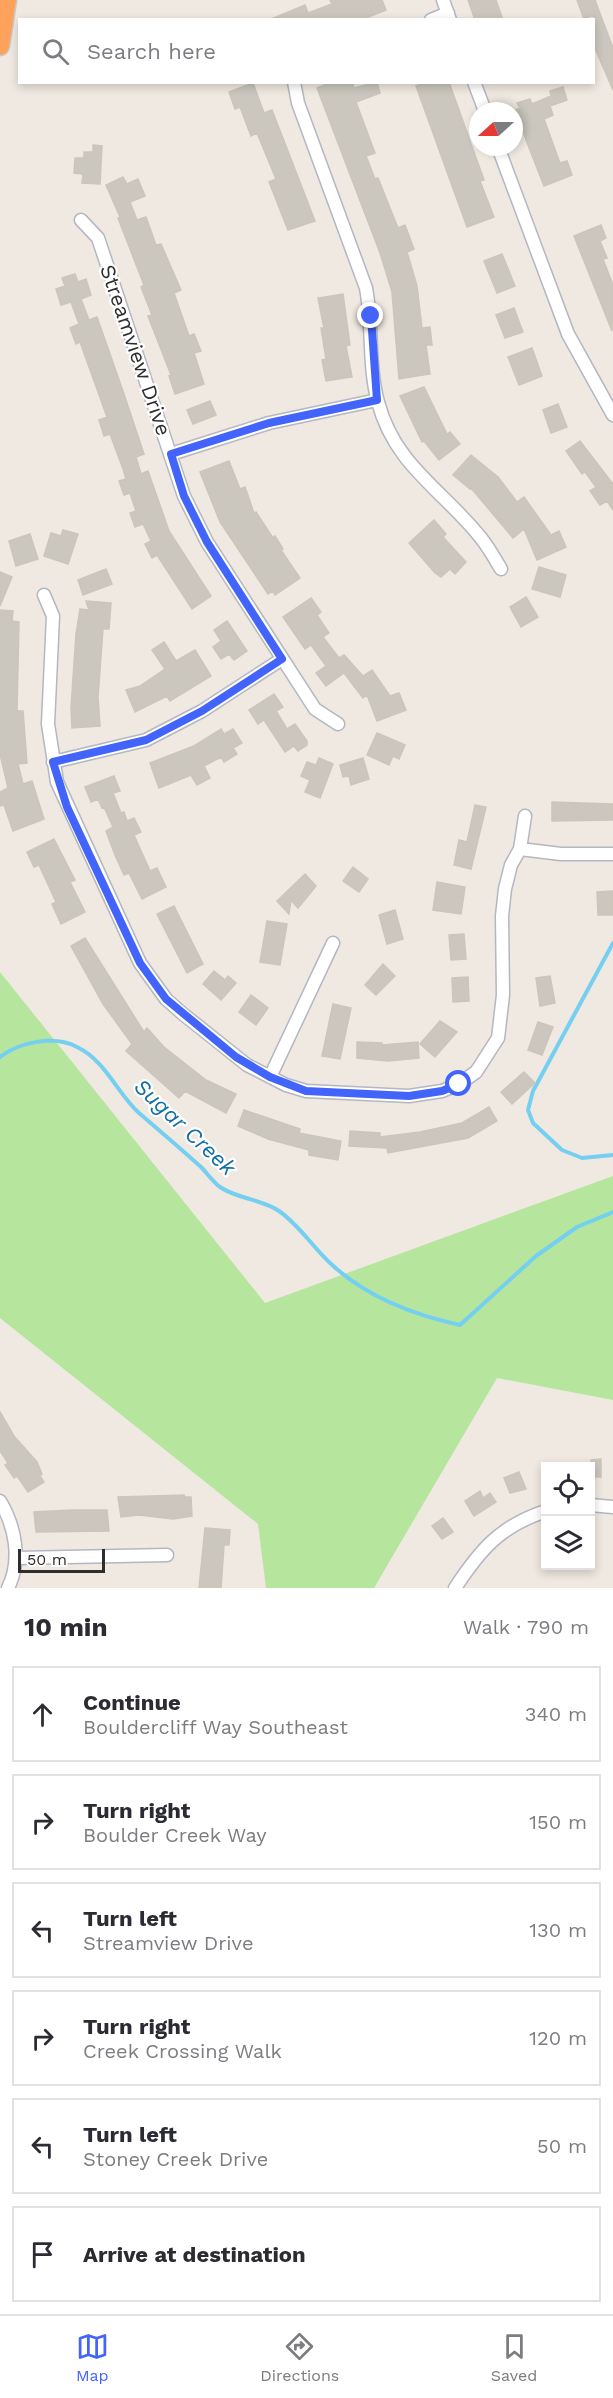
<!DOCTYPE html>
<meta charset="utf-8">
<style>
:root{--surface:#fff;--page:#f2f2f3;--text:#2b2b33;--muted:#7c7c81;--line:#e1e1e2;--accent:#4264fb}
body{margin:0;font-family:"Work Sans",sans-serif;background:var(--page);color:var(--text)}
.controls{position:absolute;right:18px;bottom:18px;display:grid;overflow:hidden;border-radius:0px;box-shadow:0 3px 9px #0003}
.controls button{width:54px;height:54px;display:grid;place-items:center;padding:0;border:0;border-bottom:2px solid var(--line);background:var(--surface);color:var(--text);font:30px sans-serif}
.compass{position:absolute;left:469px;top:102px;width:54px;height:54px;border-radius:50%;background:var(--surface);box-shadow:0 3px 9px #0003;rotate:249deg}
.scale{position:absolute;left:18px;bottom:15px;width:87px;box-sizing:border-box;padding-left:6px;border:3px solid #2e2e2e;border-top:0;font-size:16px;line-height:21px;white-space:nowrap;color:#2e2e2e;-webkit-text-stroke:4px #fff;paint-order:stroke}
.stop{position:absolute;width:18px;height:18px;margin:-14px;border:4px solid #4264fb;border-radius:50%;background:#fff}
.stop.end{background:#4264fb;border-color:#fff;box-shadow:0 2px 6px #0008}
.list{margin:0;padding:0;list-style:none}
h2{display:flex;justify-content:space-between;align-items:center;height:78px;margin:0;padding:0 24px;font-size:26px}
h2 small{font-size:20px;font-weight:400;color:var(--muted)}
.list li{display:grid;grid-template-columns:39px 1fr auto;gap:18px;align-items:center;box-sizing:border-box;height:96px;margin:0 12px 12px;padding:0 12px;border:2px solid var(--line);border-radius:0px}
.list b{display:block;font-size:22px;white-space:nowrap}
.list p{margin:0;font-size:20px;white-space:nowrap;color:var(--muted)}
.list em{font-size:20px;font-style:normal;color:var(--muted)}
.icon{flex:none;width:33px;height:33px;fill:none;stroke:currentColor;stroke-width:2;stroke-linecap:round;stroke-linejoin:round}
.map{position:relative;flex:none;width:613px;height:1588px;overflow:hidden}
.search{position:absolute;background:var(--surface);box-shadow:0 3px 9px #0003;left:18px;right:18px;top:18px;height:66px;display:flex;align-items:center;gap:15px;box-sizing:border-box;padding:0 21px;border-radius:0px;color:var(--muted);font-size:22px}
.sheet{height:726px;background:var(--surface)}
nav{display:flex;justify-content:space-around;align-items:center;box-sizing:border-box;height:84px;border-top:2px solid var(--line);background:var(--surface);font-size:16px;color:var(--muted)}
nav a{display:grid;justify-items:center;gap:3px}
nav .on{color:var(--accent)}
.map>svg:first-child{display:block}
</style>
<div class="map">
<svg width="613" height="1588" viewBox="0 0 613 1588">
<rect width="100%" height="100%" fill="#efe9e1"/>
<path fill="#b6e59e" d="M0,972L265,1303L613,1176V1400L497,1378L374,1588H266L258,1524L0,1318Z"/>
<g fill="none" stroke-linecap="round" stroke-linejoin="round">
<path stroke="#75cff0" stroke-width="4" d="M613,943L533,1091L528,1110L533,1123L562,1150L582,1158L613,1155
M0,1057C19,1042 54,1035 77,1047C106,1061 117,1093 139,1113C160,1131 181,1149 201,1167C207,1173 213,1182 220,1187C237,1199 262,1199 279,1211C299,1225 312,1246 330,1263C365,1296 414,1315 460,1325L536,1256L577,1227L613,1212"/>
</g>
<path fill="#cbc7bf" stroke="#cbc5ba" stroke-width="1.5" d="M330,0H382L386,10L361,20H269L305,5L308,13L332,4Z
M468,0H496L503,20H475Z
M577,0H595L613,48V90L594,46V15L584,19Z
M332,82H352L354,88L377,82L380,93L356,102L375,153L366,156L375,179L378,178L398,228L405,225L414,249L407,252L417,286L422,328L430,327L432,345H426L430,374L399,379L392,292L380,253L317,88Z
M426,82H449L484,180L480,181L494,217L467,227L416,86Z
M253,83L264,113L272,110L315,221L288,230L269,182L276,179L257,133L251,136L240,107L235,109L229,92Z
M563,87L567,100L550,106L553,115L544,119L560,163L567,161L572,175L544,186L521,127L517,129L514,111L520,108L517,103L530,99L532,104L551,96L550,91Z
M93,145L102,146L100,184L82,183L83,174L74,173L75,158H84V152H93Z
M123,177L127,184L138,179L145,196L130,202L137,220L146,217L156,245L161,244L181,290L174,293L189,336L194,334L201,351L194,353L204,384L175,394L169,376L171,375L148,316L152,315L141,287L144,285L118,218L120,217L106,185Z
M601,225L606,238L600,241L607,258L603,259L613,285L612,331L574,236Z
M502,254L515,286L497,293L484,261Z
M75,274L78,282L86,279L91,295L81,299L89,320L97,317L124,394L144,454L136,457L141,474L148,471L169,531L211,596L192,609L157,555L152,558L145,544L151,541L143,524L135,527L130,513L136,511L130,493L124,495L119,481L126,479L123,469L110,434L104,436L99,420L107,417L80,342L76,344L70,328L79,324L71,302L61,305L56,289L65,286L62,278Z
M343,294L350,345L346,346L352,377L326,381L322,360L326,359L321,328H324L318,298Z
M514,308L523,332L505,338L496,315Z
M532,348L542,376L519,385L508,357Z
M424,387L447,434L450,432L460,444L439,460L424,441L422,442L400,396Z
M210,401L216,415L193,424L187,410Z
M558,404L567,427L551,433L543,410Z
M580,441L613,484V510L607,501L600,505L590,491L596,487L585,472L582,474L566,451Z
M471,455L498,477L517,502L524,497L551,535L559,531L566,547L537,560L524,529L513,538L471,488L470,489L453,475Z
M229,461L240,489L245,487L254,513L256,512L273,538L275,536L283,549L281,550L300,578L275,595L273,591L268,594L220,522L200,472Z
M434,520L446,534L443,537L466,562L455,574L450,569L441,577L435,573L409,543Z
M63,530L78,534L68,564L44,556L51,533L61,536Z
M30,534L38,559L16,566L9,541Z
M539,567L566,575L560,597L532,589Z
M106,569L112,584L83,595L78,580Z
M0,572L12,577L0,606Z
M526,597L538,617L521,627L510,607Z
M311,598L321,612L317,615L329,633L323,637L339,658L344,655L363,676L372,670L390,696L399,693L406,710L377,721L367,695L363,698L344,673L326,686L316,673L326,666L311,645L305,649L283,617Z
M86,601L111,603L109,629H103L98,697L100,726L72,728L71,708L76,634L80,609L89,610Z
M0,610L13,611L12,621L19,622L17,711H23L27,763L18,764L23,784L32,781L44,819L13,831L4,805L0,806V792L8,788L0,754Z
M227,621L247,651L234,660L229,654L221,659L213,647L221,641L214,630Z
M164,642L176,661L195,650L211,676L170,701L167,696L135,712L126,690L140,686L165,669L152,650Z
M274,694L283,707L276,711L287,729L295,724L307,741V745L298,751L294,746L285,752L264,720L258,724L249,710Z
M221,729L224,734L233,729L242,743L233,748L237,754L224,762L221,757L204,766L210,778L197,785L191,775L159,788L150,763L194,746Z
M377,733L405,745L399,759L393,756L389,765L367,755Z
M319,758L333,764L320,798L305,792L310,780L301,776L307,762L316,765Z
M363,758L369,779L351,785L349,776L343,777L340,765Z
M114,776L120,791L113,793L121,813L124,812L127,821L134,818L141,832L134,835L150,871L157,868L166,887L142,899L129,873L124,875L115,855L106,831L113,827L104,807L102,808L98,799L91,802L85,787Z
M552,802L613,804V820L552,821Z
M475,805L486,807L471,869L454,865L459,840L467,842Z
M54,839L75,880L70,882L85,912L61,924L52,904L56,902L39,865L34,867L27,852Z
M353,867L368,879L359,892L343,881Z
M305,874L316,886L298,908L291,900L289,914L277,901Z
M437,882L465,887L461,914L433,910Z
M613,891V915H598L597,892Z
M174,906L203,964L187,973L157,914Z
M395,910L403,939L387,944L379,915Z
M267,921L287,924L280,965L260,962Z
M464,934L466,959L451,960L449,935Z
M85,938L144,1032L147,1028L164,1047L206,1080L236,1094L226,1113L185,1091L179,1098L126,1051L132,1044L103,1004L71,946Z
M383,964L395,976L376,995L365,985Z
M214,971L225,980L228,976L236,983L221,1000L203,984Z
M550,976L555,1003L540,1006L536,978Z
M468,977L469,1001L453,1002L452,978Z
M251,995L268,1008L256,1025L239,1012Z
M333,1004L351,1008L340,1059L322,1056Z
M440,1021L457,1032L435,1057L420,1044Z
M538,1022L553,1027L542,1055L528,1050Z
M357,1042L382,1043V1045L418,1042L419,1058L388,1061L357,1058Z
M524,1072L535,1083L512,1104L501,1092Z
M489,1107L497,1121L468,1138L388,1153L387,1148L349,1146L350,1131L380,1133V1137L420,1132L462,1123Z
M244,1110L300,1129L299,1133L341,1141L338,1160L309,1155V1150L268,1139L238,1126Z
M0,1412L14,1436L37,1462L42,1474L40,1476L44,1482L28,1492L17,1476L14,1478L5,1465L8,1463L0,1451Z
M601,1459V1477H591V1460Z
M519,1472L526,1489L510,1493L504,1478Z
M480,1491L483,1498L490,1493L496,1502L474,1516L465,1501Z
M184,1495L185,1497H191L192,1516L173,1519L139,1515L121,1517L118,1497Z
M73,1510H107L109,1531L36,1532L34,1512Z
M443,1518L453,1532L442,1539L432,1526Z
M205,1528L230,1530L229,1545H224L221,1588H199Z"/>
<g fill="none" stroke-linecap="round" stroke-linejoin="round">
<g stroke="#b4b7c1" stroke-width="15">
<path id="minor" d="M443,0L450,20
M431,20L448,13
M294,82L298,103L366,288C373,325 368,366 378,402C395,466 443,490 481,538C489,548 495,559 501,569
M474,82L485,111
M498,147L568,334L613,415
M81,220L98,238L184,496L207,542L315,709L338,724
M171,454L269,423L377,400
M44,595L53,616L48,724L57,782L140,963L166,999L183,1014L247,1065L286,1085L306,1091L409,1096L442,1091L459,1084L476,1072L498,1038L503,995L502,916L505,889L511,865L520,849L525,816
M53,762L146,740L202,711L282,659
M520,849L561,854H613
M270,1077L333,943
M0,1501C15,1526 22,1560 8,1588
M590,1505L613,1507
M17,1558L167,1555
M455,1588C480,1550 500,1526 546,1511"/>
</g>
<g stroke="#c9c9c9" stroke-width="21">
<path id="highway" d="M0,46L7,0"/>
</g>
<use href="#minor" stroke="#fff" stroke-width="12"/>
<use href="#highway" stroke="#ffa35c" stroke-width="18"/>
</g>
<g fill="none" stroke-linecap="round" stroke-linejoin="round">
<path stroke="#4264fb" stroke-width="8" d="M371,316L377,400L269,423L171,454L184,496L207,542L282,659L202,711L146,740L53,762L67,807L140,963L166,999L236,1057L270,1077L306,1091L409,1096L442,1091L459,1084"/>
</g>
<g text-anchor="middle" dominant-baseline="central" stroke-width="4.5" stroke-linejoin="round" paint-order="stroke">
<g font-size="21" fill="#2e2e2e" stroke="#fff">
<text transform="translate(136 350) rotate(71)">Streamview Drive</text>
</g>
<g font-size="22" font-style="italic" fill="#0d6fa3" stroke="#fff">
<text transform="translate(185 1127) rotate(43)">Sugar Creek</text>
</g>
</g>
</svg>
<div class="controls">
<button><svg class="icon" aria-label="locate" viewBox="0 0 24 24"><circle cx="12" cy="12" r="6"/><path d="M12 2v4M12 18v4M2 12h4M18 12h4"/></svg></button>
<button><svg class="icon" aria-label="layers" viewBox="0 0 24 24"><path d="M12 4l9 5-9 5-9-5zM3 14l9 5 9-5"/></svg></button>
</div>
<svg class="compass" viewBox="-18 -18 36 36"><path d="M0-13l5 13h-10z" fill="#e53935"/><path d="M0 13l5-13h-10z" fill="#7c7c81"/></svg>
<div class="scale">50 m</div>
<div class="stop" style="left:459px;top:1084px"></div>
<div class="stop end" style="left:371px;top:316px"></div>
<div class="search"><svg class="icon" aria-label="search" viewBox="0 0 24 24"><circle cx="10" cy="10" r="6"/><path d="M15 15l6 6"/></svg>Search here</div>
</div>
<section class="sheet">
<h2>10 min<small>Walk · 790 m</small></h2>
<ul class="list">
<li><svg class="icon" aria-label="ahead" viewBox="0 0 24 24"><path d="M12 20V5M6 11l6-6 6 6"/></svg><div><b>Continue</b><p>Bouldercliff Way Southeast</p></div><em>340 m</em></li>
<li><svg class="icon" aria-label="right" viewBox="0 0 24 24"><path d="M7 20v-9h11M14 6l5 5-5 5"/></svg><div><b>Turn right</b><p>Boulder Creek Way</p></div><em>150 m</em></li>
<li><svg class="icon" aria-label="left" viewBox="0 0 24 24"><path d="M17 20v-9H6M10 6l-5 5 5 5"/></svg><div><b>Turn left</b><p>Streamview Drive</p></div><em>130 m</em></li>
<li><svg class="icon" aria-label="right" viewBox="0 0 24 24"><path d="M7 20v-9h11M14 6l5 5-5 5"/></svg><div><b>Turn right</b><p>Creek Crossing Walk</p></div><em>120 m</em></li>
<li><svg class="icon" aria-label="left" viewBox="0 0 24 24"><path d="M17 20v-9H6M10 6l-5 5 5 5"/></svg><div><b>Turn left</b><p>Stoney Creek Drive</p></div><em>50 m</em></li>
<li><svg class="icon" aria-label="arrive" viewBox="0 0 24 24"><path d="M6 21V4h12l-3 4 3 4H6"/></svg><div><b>Arrive at destination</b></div></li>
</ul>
</section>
<nav>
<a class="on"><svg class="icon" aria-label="map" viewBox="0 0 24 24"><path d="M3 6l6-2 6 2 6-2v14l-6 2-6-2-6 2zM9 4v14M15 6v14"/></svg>Map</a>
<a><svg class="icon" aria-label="directions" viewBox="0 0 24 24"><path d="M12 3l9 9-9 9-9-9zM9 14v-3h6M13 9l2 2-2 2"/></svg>Directions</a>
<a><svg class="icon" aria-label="saved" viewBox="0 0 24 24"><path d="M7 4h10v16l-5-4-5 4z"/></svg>Saved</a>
</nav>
